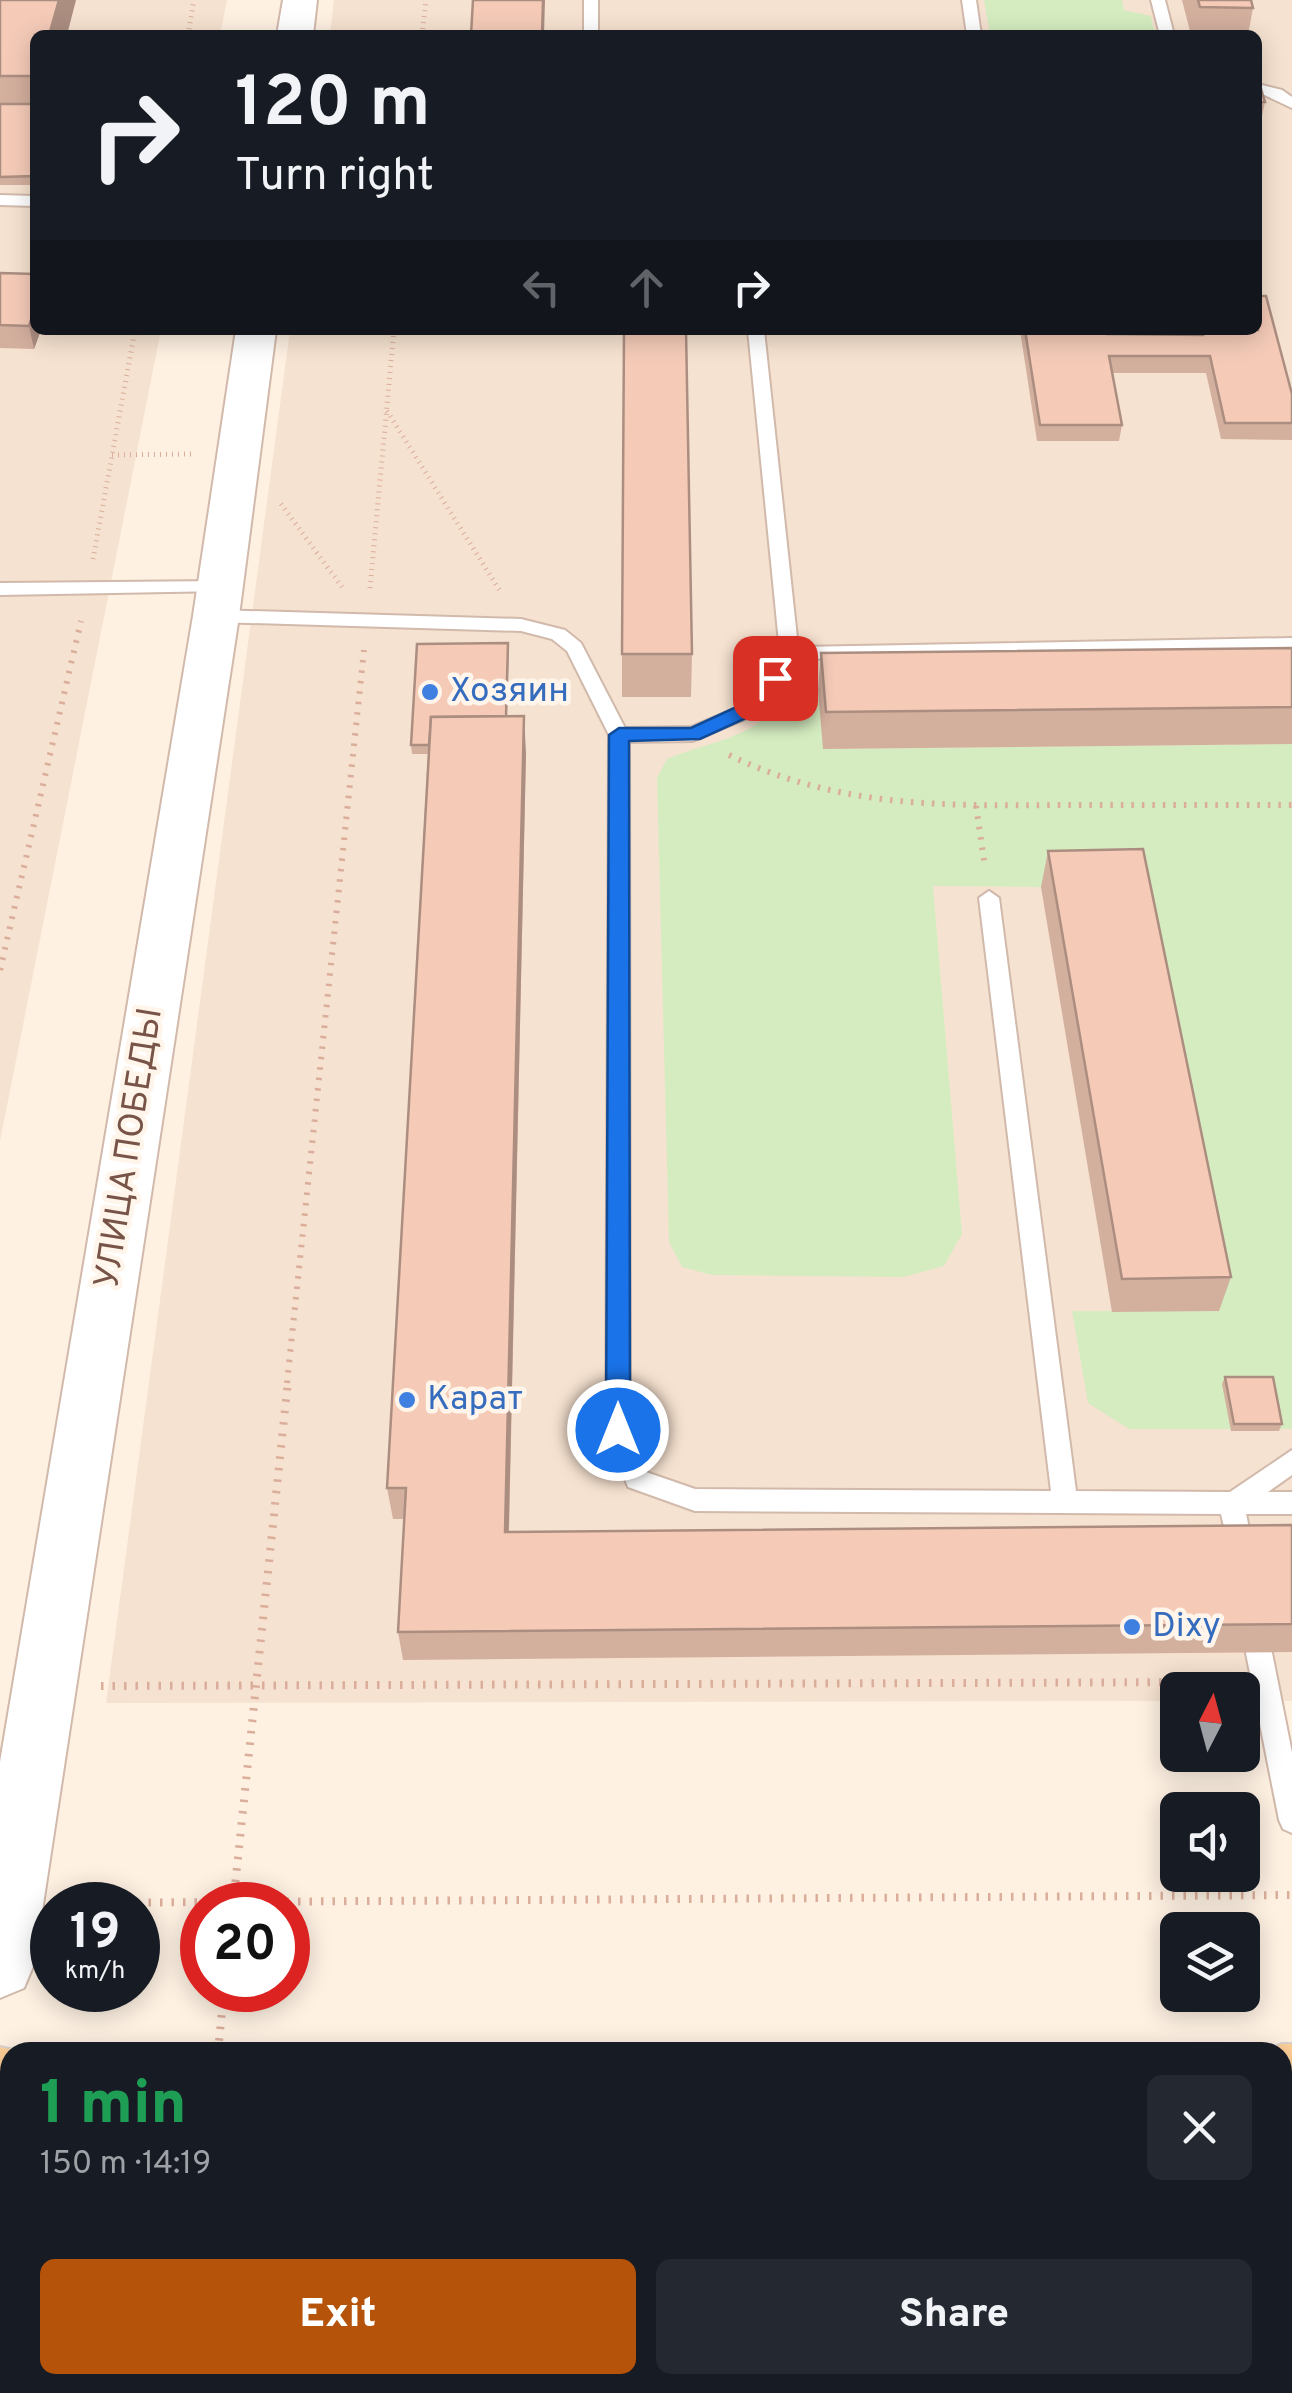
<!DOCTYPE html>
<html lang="en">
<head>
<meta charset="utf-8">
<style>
	body { margin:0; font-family:Overpass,sans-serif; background:#242831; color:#f1f3f6; height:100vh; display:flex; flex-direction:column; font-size:38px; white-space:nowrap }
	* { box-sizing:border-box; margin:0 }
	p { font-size:32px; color:#9ea1a6 }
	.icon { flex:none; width:55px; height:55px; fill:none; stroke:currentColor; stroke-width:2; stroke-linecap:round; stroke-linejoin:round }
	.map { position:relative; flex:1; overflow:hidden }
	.panel { position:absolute; left:0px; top:2042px; width:1292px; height:352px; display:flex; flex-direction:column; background:#171b24; border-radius:30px 30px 0 0; box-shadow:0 5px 25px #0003 }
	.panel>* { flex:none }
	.hud { position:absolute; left:30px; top:30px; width:1232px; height:305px; border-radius:15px; box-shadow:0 5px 25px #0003; background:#171b24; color:#f1f3f6; overflow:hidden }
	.needle { width:65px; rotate:6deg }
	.fabs { position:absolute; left:1160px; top:1672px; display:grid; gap:20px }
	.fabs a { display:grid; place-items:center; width:100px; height:100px; border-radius:15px; background:#171b24; box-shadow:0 5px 25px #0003; font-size:50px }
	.speed { position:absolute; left:30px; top:1882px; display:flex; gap:20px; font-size:50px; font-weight:700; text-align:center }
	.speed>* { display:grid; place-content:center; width:130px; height:130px; border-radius:50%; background:#171b24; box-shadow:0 5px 25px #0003; line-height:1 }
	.speed small { font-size:25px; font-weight:400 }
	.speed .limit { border:15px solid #d22; background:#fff; color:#111 }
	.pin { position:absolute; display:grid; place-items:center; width:85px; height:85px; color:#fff; margin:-42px; border-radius:20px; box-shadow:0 5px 15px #0006 }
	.me { position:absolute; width:110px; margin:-55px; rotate:0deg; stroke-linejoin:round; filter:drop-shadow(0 0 8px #0008) }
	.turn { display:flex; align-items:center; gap:35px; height:210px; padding:0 40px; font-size:45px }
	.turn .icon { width:130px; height:130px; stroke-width:2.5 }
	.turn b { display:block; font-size:70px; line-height:85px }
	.lanes { display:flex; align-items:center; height:95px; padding:0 40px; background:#0003; justify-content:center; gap:50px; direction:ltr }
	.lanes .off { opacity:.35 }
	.round { display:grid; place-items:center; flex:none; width:105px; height:105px; border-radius:15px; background:#242831 }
	.overview { display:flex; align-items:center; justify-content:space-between; height:170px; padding:0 40px }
	h1 { font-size:60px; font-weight:800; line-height:75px; color:#1e9e55 }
	.primary-button { display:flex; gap:20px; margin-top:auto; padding:20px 40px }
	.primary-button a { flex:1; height:115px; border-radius:15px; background:#b45309; color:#fff; font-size:40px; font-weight:800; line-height:115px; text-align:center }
	.primary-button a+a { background:#242831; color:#f1f3f6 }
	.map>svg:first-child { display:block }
	.residential { fill:#f6e2d0 }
	.green { fill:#d5ecc0 }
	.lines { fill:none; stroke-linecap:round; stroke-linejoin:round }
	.service-casing { stroke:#d1b9ab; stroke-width:4 }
	.tertiary-casing { stroke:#d1b9ab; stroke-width:4 }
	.primary-casing { stroke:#dcd3cf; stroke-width:4 }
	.path-far2 { stroke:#daae9b; stroke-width:5; stroke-dasharray:1 5; stroke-linecap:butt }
	.path-far1 { stroke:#daae9b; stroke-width:6; stroke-dasharray:2.5 8; stroke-linecap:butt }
	.path { stroke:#daae9b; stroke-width:8; stroke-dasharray:2.5 9; stroke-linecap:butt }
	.service { fill:#fff; fill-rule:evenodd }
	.tertiary { fill:#fff; fill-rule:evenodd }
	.primary { fill:#ffd098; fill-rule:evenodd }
	.wall { fill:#d3af9e }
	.shaded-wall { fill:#ac8e81 }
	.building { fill:#f5cbb8; stroke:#ac8e81; stroke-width:2.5 }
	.route { fill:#1a73e8; stroke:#114b97; stroke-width:2.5 }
	.shop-dot { fill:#3f7fe0; stroke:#fff5ea; stroke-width:4 }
	.labels { text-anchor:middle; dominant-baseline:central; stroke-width:9; stroke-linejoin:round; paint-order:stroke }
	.shop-label { font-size:35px; fill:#366cbe; stroke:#fff5ea; text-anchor:start }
	.street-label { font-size:35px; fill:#775447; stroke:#fff5ea }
</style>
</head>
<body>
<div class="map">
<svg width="1292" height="2393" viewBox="0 0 1292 2393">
	<rect width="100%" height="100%" fill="#fef1e2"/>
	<!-- residential -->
	<g class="residential">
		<path d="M 0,0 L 227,0 L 220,35 L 35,35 L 35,330 L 161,330 L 0,1141 Z"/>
		<path d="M 334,0 L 1292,0 L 1292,1701 L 1243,1701 L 1242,1690 L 1178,1690 L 1177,1701 L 106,1703 L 290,330 L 1258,330 L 1258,35 L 330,35 Z"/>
		<path d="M 1282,2160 L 1292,2160 L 1292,2393 L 29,2393 L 30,2385 L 1282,2385 Z"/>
	</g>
	<!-- green -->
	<g class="green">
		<path d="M 984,0 L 1122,0 L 1124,10 L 1151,16 L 1155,35 L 990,35 Z"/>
		<path d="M 818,690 L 824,749 L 1292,744 L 1292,1429 L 1129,1429 L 1088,1403 L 1072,1311 L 1218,1311 L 1041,887 L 933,886 L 962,1234 L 944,1266 L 903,1277 L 712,1275 L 682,1267 L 669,1242 L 657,778 L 667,759 C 715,739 757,739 788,693 Z"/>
	</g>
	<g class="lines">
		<defs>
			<g id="service">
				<rect x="584" y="0" width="14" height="35"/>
				<path d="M 962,0 L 976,0 L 981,35 L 967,35 Z"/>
				<path d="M 1151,0 L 1165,0 L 1174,35 L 1160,35 Z"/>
				<path d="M 1258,84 L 1282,90 L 1292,97 L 1292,108 L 1258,92 Z"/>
				<path d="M 0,195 L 35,196 L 35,206 L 0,205 Z"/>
				<path d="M 748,330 L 764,330 L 798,647 L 1292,638 L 1292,650 L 795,659 L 769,709 L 693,741 L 629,742 L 630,1430 L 646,1472 L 695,1489 L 1051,1491 L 979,898 L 989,891 L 999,898 L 1076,1491 L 1230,1492 L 1292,1450 L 1292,1475 L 1268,1492 L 1292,1492 L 1292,1514 L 1246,1514 L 1255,1556 L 1251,1564 L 1242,1567 L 1233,1564 L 1221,1514 L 695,1511 L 628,1487 L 606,1430 L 609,735 L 567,651 L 552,639 L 521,631 L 216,622 L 207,616 L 216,610 L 521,619 L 565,630 L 581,643 L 625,728 L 691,727 L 755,700 L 780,653 Z"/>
				<path d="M 220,581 L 226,583 L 226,591 L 0,595 L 0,583 Z"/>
				<path d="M 1259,1641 L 1268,1645 L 1272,1653 L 1292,1753 L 1292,1833 L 1283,1829 L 1279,1820 L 1246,1653 L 1250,1645 Z"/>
			</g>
			<g id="tertiary">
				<path d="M 283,0 L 317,0 L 313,35 L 277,35 Z"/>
				<path d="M 236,330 L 276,330 L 239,616 L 34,1964 L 24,1988 L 0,1998 L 0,1762 L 193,616 Z"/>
			</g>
			<g id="primary">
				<path d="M 1282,2044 L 1292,2044 L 1292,2114 L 1282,2114 L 1282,2052 L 1261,2052 Z"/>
				<path d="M 0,2047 L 23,2052 L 10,2052 L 10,2117 L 0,2117 Z"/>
			</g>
		</defs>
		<!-- service casing -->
		<use href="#service" class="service-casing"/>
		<!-- tertiary casing -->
		<use href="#tertiary" class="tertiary-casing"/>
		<!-- primary casing -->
		<use href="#primary" class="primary-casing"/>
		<!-- path-far2 -->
		<g class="path-far2">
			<path d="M 188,35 L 194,0"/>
			<path d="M 422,35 L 426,0"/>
			<path d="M 387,411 L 500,591"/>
			<path d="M 112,455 L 192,454"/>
			<path d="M 281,504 L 342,587"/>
			<path d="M 93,559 L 135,330"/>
			<path d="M 370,588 L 394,330"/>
		</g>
		<!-- path-far1 -->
		<g class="path-far1">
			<path d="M 729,755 C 839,808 944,806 1064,805 C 1140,805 1216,805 1292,805"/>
			<path d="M 976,806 L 985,867"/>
			<path d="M 0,970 L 81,621"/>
			<path d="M 287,1383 L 364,650"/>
		</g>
		<!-- path -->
		<g class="path">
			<path d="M 101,1686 L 1229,1682"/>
			<path d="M 68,1903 L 1292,1895"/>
			<path d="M 233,1905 L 288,1381"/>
			<path d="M 218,2052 L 224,1990"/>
			<path d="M 1282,2240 L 1292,2239"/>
			<path d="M 0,2299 L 10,2299"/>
			<path d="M 189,2393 L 190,2385"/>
		</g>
		<!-- service -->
		<use href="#service" class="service"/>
		<!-- tertiary -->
		<use href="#tertiary" class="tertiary"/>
		<!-- primary -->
		<use href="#primary" class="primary"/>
	</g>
	<!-- wall -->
	<g class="wall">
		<path d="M 0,0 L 35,35 L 35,185 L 0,185 Z"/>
		<path d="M 1182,0 L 1251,0 L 1253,8 L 1248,35 L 1191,35 Z"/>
		<path d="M 1258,79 L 1265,102 L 1258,135 Z"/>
		<path d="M 0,273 L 35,330 L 41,330 L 34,349 L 0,348 Z"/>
		<path d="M 1020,330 L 1107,330 L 1107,334 L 1196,335 L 1195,330 L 1258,330 L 1292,394 L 1292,440 L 1221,439 L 1206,373 L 1112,373 L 1122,425 L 1119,441 L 1037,441 Z"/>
		<path d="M 1292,648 L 1292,744 L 823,749 L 818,690 L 821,653 Z"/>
		<path d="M 509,652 L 507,716 L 526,753 L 509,1532 L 1292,1525 L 1292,1652 L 403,1660 L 398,1632 L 404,1519 L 393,1519 L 387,1488 L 428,754 L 412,754 L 411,745 Z"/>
		<path d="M 622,654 L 692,654 L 691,697 L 622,697 Z"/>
		<path d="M 1048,851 L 1231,1277 L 1219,1311 L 1112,1312 L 1041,887 Z"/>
		<path d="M 1225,1377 L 1282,1424 L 1279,1431 L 1231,1431 L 1222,1384 Z"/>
	</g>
	<!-- shaded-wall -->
	<g class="shaded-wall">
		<path d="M 59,0 L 76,0 L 67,35 L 49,35 Z"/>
		<path d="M 543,0 L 545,0 L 544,35 L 542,35 Z"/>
		<path d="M 35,307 L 35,330 L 41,330 L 34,349 L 29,326 Z"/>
		<path d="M 524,716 L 526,753 L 508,1562 L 505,1532 Z"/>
	</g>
	<!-- building -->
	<g class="building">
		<path d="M 0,0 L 59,0 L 49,35 L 35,35 L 35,76 L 0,76 Z"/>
		<path d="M 473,0 L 543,0 L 542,35 L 471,35 Z"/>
		<path d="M 1198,0 L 1251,0 L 1253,8 L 1200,7 Z"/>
		<path d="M 1258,79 L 1265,102 L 1258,102 Z"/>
		<path d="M 0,104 L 35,104 L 35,176 L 0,177 Z"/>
		<path d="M 0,273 L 35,274 L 35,307 L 29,326 L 0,325 Z"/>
		<path d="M 1258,296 L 1266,296 L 1292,394 L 1292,423 L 1225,423 L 1210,356 L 1109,356 L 1122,425 L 1040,425 L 1025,330 L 1107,330 L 1107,334 L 1203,335 L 1202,330 L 1258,330 Z"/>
		<path d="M 624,330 L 686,330 L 692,654 L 622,654 Z"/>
		<path d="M 508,643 L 506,716 L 431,717 L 429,745 L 411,745 L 417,644 Z"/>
		<path d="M 1292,648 L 1292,707 L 826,712 L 821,653 Z"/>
		<path d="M 524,716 L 505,1532 L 1292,1525 L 1292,1624 L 398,1632 L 406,1488 L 387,1488 L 431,717 Z"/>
		<path d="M 1143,849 L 1231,1277 L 1122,1279 L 1048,851 Z"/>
		<path d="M 1225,1377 L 1273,1377 L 1282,1424 L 1234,1424 Z"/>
		<path d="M 1292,2267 L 1292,2393 L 319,2393 L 319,2385 L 1282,2385 L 1282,2268 Z"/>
	</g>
	<!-- route -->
	<path class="route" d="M 775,672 L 785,678 L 768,708 L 700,739 L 629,741 L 630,1430 L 626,1438 L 618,1441 L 609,1438 L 606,1430 L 609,735 L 619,728 L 691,728 L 754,699 L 768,674 Z"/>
	<!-- markers -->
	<g class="shop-dot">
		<circle cx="430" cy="692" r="10"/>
		<circle cx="407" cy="1400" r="10"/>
		<circle cx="1132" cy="1627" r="10"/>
	</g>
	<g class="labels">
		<!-- shop labels -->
		<g class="shop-label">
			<text x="450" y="692">Хозяин</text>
			<text x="427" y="1400">Карат</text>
			<text x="1152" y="1627">Dixy</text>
		</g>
		<!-- street labels -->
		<g class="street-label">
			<text transform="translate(130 1148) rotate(-81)">УЛИЦА ПОБЕДЫ</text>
		</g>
	</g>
</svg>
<div class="fabs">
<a><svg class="needle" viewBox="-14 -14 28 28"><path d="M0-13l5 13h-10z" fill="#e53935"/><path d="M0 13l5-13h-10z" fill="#9ea1a6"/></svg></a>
<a><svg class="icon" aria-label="sound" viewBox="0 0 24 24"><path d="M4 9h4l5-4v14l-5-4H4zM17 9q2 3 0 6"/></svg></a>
<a><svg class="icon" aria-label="layers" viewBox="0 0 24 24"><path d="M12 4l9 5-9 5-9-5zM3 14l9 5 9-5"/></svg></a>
</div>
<div class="speed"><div>19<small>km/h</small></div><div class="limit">20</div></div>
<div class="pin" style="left:775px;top:678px;background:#d93025"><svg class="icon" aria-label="arrive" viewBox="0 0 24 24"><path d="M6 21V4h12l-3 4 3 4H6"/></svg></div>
<svg class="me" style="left:618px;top:1430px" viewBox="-20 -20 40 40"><circle r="17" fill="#1a73e8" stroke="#fff" stroke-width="3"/><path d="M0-11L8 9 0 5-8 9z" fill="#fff"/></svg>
<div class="hud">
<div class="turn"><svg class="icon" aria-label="right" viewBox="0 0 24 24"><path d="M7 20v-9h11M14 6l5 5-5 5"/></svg><div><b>120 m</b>Turn right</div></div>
<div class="lanes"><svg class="icon off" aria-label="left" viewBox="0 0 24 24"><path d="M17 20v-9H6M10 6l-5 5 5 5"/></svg><svg class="icon off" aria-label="ahead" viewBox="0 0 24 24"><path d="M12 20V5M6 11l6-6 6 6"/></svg><svg class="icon" aria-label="right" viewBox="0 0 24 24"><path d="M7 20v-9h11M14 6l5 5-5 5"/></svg></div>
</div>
<section class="panel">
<div class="overview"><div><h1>1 min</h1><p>150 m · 14:19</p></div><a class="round"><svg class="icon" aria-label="close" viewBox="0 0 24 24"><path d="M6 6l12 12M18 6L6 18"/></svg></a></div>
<div class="primary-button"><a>Exit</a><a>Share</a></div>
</section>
</div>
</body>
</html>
